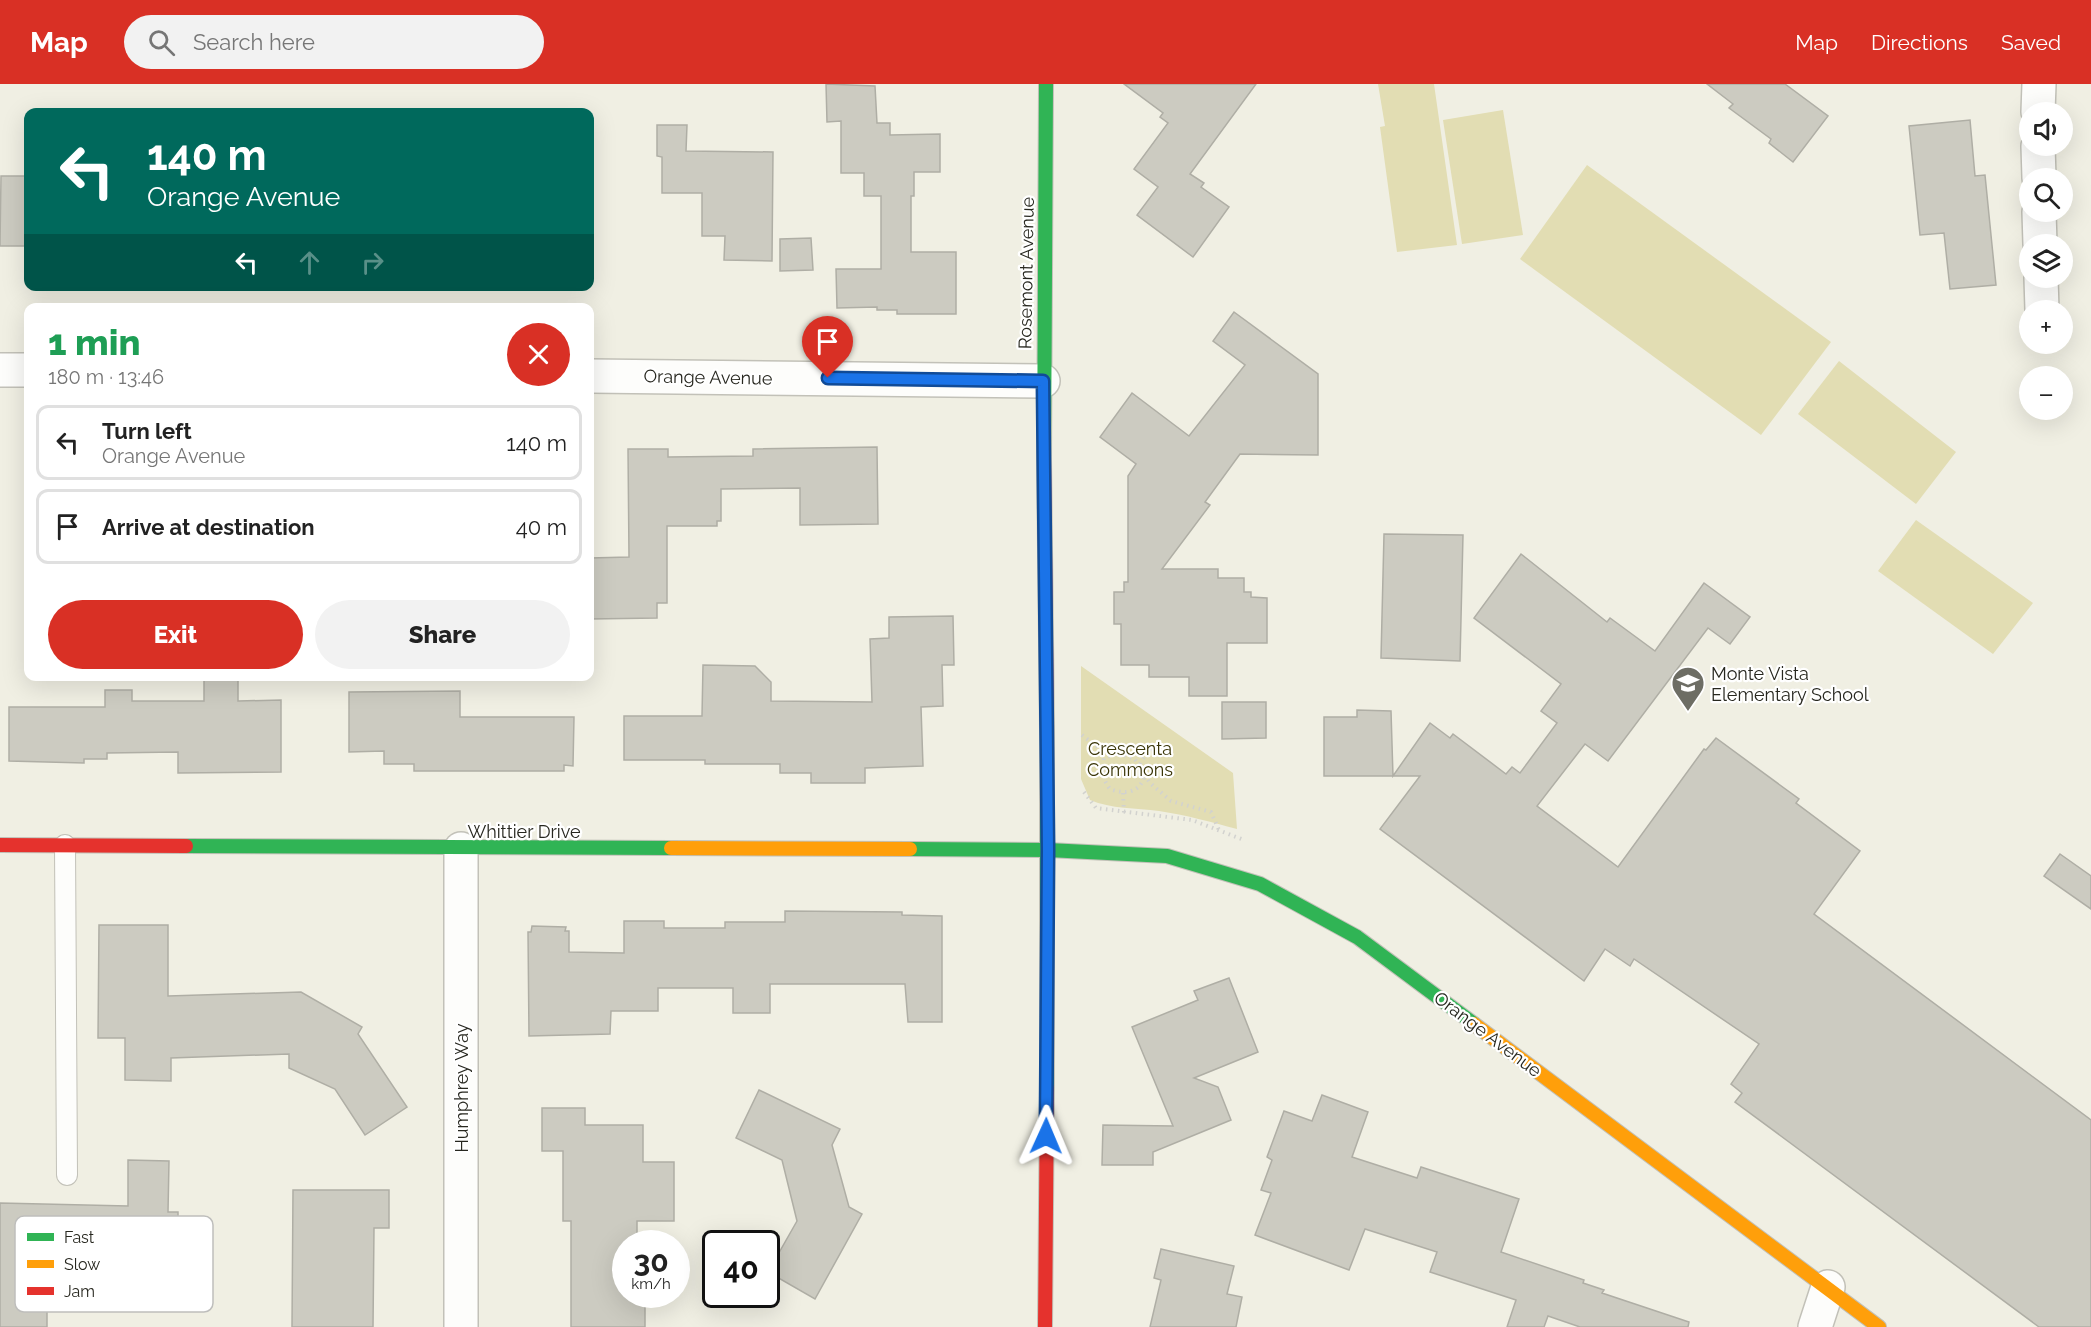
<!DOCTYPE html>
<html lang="en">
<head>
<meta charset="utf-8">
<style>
	body { margin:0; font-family:Raleway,sans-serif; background:#f2f2f2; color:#222; height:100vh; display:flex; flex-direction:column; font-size:22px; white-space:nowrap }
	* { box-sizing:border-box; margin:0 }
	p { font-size:20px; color:#767676 }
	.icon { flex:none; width:33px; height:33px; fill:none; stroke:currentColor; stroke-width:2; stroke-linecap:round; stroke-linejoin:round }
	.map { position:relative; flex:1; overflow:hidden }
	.drawer { position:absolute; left:24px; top:219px; width:570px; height:378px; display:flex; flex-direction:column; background:#fff; border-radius:12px; box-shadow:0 6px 24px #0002 }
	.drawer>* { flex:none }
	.top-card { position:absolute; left:24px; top:24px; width:570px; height:183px; border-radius:12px; box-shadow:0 6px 24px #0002; background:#00695c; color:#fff; overflow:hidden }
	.buttons { position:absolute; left:2019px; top:18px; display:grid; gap:12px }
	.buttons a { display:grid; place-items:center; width:54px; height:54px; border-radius:50%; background:#fff; box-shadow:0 6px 24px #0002; font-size:30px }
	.speed { position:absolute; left:612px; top:1146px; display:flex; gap:12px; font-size:30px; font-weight:700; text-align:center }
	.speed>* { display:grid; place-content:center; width:78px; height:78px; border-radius:50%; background:#fff; box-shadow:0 6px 24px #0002; line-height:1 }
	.speed small { font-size:15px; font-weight:400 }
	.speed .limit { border:3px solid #111; border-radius:9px; background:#fff; color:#111 }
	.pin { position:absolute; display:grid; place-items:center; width:51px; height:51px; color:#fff; margin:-62px -26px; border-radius:50% 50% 50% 0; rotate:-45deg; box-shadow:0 0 6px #0007 }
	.pin .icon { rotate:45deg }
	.me { position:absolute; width:66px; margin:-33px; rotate:1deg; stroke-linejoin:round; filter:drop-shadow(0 0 4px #0008) }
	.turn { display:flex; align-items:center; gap:21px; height:126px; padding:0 24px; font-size:27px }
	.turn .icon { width:78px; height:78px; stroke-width:2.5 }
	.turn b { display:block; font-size:42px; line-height:51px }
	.lanes { display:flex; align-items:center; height:57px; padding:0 24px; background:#0003; justify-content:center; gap:30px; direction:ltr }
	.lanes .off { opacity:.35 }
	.round { display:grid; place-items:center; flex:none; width:63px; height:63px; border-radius:32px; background:#f2f2f2 }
	.head { display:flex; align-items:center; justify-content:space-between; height:102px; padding:0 24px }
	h1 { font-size:36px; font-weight:800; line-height:45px; color:#1e9e55 }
	.primary-button { display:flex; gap:12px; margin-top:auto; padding:12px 24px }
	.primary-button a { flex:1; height:69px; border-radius:36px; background:#d93025; color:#fff; font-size:24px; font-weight:800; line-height:69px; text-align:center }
	.primary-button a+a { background:#f2f2f2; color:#222 }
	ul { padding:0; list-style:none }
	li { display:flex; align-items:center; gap:18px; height:75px; margin:0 12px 9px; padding:0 12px; border:3px solid #e0e0e0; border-radius:12px }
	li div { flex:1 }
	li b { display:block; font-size:22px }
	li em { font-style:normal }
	header { display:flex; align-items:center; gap:36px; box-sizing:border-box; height:84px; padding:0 30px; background:#d93025; color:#fff }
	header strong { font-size:28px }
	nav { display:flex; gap:33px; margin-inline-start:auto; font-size:21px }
	.search { width:420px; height:54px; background:#f2f2f2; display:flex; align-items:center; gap:15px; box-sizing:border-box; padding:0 21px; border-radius:33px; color:#767676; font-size:22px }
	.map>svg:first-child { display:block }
	.green { fill:#e2ddb3 }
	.building { fill:#cccbc1; stroke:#afaea5; stroke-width:1.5 }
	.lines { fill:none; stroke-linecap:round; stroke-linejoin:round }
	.lane-casing { stroke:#c2c1b8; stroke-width:22 }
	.street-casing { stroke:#c2c1b8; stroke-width:36 }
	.fast-casing { stroke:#c2c1b8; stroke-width:16 }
	.slow-casing { stroke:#c2c1b8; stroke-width:16 }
	.jam-casing { stroke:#c2c1b8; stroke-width:16 }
	.path { stroke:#d2d2cf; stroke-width:4; stroke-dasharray:1.5 4.5; stroke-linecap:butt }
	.lane { stroke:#fdfdfb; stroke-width:20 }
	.street { stroke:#fdfdfb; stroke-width:33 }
	.fast { stroke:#30b455; stroke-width:14 }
	.slow { stroke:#ff9f0a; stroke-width:14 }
	.jam { stroke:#e5322d; stroke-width:14 }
	.route-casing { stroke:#114b97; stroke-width:15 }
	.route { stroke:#1a73e8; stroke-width:10 }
	.labels { text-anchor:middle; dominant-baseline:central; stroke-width:4.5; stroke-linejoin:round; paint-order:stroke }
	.street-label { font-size:18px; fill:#27271f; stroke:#fff }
	.poi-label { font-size:18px; fill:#27271f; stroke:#fff; text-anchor:start }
	.park-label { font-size:18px; fill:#3a3507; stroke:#fff }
	.key { fill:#fff; stroke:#bebebc; stroke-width:1.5 }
	.key-label { font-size:16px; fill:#27271f }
</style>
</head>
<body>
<header>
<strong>Map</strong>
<div class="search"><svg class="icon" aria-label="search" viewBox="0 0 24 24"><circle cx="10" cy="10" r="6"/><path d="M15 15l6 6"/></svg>Search here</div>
<nav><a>Map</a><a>Directions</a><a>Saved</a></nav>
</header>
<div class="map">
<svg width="2091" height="1243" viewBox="0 0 2091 1243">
	<rect width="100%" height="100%" fill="#f0efe3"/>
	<!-- green -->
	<g class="green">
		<path d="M 1378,0 L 1434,0 L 1457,161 L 1397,168 L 1380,43 L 1385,42 Z"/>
		<path d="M 1503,26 L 1523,151 L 1462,160 L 1443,36 Z"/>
		<path d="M 1587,81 L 1831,258 L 1761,351 L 1520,175 Z"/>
		<path d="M 1839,277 L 1956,368 L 1916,420 L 1798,330 Z"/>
		<path d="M 1916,436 L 2033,519 L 1993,570 L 1878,487 Z"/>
		<path d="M 1081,582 L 1233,689 L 1237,745 C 1211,738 1186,731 1159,727 C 1136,724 1111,725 1090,716 L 1081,695 Z"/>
	</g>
	<!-- building -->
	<g class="building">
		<path d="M 826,0 L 875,2 L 877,39 L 890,39 L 890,51 L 940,50 L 940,88 L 914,88 L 914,112 L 911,112 L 911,168 L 956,168 L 956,230 L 897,230 L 897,226 L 877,226 L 877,223 L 837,224 L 836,185 L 881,185 L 881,112 L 864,112 L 864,89 L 841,89 L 841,37 L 827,38 Z"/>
		<path d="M 1124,0 L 1256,0 L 1190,90 L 1204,99 L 1201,103 L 1229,123 L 1193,173 L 1137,131 L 1158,103 L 1134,85 L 1168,39 L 1160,33 L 1163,29 Z"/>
		<path d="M 1707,0 L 1785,0 L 1828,32 L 1793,78 L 1769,59 L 1771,55 L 1729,24 L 1733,20 Z"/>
		<path d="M 1970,36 L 1975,92 L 1985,91 L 1996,201 L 1950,205 L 1944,149 L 1920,151 L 1909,42 Z"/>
		<path d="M 657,41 L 687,41 L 686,67 L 773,68 L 772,177 L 724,176 L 725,152 L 702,152 L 702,109 L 662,109 L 662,73 L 657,72 Z"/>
		<path d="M 1,92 L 28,92 L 28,162 L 0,162 Z"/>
		<path d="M 811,154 L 813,186 L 780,187 L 780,155 Z"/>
		<path d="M 1234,228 L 1318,290 L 1318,371 L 1240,370 L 1205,418 L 1210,421 L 1162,485 L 1218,485 L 1218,494 L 1244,494 L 1244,508 L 1251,508 L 1251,513 L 1267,514 L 1267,559 L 1227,559 L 1227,612 L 1189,612 L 1189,593 L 1149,593 L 1149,581 L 1121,581 L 1121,540 L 1114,540 L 1114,508 L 1124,508 L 1124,498 L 1128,498 L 1128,392 L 1136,380 L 1100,353 L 1132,309 L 1189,352 L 1245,281 L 1213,257 Z"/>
		<path d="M 877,363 L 878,440 L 800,441 L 800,404 L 721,405 L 721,437 L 717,437 L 717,442 L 667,442 L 667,519 L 657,519 L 657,534 L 590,535 L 590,474 L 629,473 L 628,365 L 668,365 L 668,373 L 753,372 L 753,365 Z"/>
		<path d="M 1384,450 L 1463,451 L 1460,577 L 1381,574 Z"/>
		<path d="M 1521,470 L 1607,538 L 1610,534 L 1655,567 L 1704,499 L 1750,533 L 1730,560 L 1708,544 L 1608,677 L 1585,660 L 1537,722 L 1618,783 L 1704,665 L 1706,666 L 1716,654 L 1799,715 L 1796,719 L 1860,767 L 1814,830 L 2091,1036 L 2091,1243 L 2039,1243 L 1735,1018 L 1742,1009 L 1731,1000 L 1759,960 L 1634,875 L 1630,882 L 1605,865 L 1584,897 L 1380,745 L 1420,692 L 1324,692 L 1324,633 L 1357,633 L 1357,626 L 1391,627 L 1393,692 L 1430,639 L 1450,654 L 1453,650 L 1506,690 L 1512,683 L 1520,689 L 1557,639 L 1541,627 L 1561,600 L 1474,534 Z"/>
		<path d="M 953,532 L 954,581 L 942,581 L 943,622 L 921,623 L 923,682 L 865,684 L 865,699 L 811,699 L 811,689 L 780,689 L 780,680 L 705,680 L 705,676 L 624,676 L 624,632 L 702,632 L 703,581 L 755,582 L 771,598 L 771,617 L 872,618 L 870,555 L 889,554 L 889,533 Z"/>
		<path d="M 204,595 L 238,595 L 238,617 L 281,616 L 281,688 L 178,689 L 178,668 L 107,669 L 107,675 L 84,675 L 84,679 L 9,677 L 9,623 L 105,623 L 105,606 L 132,606 L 132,617 L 204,617 Z"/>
		<path d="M 460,607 L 460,633 L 574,633 L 573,682 L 564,681 L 564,687 L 414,687 L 414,680 L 384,680 L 384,667 L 349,668 L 349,608 Z"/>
		<path d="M 1222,618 L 1266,618 L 1266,654 L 1222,655 Z"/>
		<path d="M 2060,770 L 2091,792 L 2091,825 L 2044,792 Z"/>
		<path d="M 785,827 L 902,828 L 902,831 L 942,832 L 942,938 L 908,938 L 905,900 L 770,900 L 770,929 L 733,929 L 733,904 L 658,904 L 658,927 L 611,927 L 610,950 L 529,952 L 528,848 L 531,848 L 532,842 L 566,843 L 565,847 L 569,847 L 569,868 L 624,869 L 624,837 L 664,837 L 664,844 L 725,844 L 725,838 L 785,838 Z"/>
		<path d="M 99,841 L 168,841 L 168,912 L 301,908 L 362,943 L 358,950 L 407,1023 L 365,1051 L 335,1005 L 289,984 L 289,970 L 171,974 L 171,997 L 125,996 L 125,954 L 98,954 Z"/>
		<path d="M 1229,894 L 1258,968 L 1194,994 L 1218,1003 L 1231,1036 L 1153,1068 L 1153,1081 L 1102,1081 L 1103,1041 L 1173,1042 L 1132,943 L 1198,916 L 1194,907 Z"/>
		<path d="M 759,1006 L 840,1045 L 832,1061 L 849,1123 L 862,1130 L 815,1215 L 768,1188 L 797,1137 L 782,1076 L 736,1054 Z"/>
		<path d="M 1322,1011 L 1368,1028 L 1352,1073 L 1417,1094 L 1421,1083 L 1519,1115 L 1501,1168 L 1584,1196 L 1583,1199 L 1604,1206 L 1602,1209 L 1689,1238 L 1688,1243 L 1580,1243 L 1548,1232 L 1544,1243 L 1507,1243 L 1516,1216 L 1430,1188 L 1437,1168 L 1365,1145 L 1349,1186 L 1255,1151 L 1271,1109 L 1261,1106 L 1272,1076 L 1267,1073 L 1284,1027 L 1312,1037 Z"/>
		<path d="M 542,1024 L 585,1024 L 585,1041 L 643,1041 L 643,1078 L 674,1078 L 674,1137 L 637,1137 L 637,1160 L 626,1160 L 626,1210 L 645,1210 L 645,1243 L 571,1243 L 571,1137 L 563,1137 L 563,1067 L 542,1067 Z"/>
		<path d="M 128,1076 L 169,1077 L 168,1128 L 178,1128 L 178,1191 L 173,1191 L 173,1206 L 104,1205 L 105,1189 L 47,1189 L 47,1243 L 0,1243 L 0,1119 L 128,1122 Z"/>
		<path d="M 293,1106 L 389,1106 L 389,1144 L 374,1144 L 373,1243 L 292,1243 Z"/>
		<path d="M 1161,1165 L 1234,1182 L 1227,1210 L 1242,1213 L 1236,1243 L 1150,1243 L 1161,1196 L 1154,1194 Z"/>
	</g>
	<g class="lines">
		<defs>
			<path id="lane" d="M 65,761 L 67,1091"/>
			<g id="street">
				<path d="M 2038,28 L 2039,0"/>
				<path d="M 2038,62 L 2039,94"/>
				<path d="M 2039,128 L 2040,160"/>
				<path d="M 2041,194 L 2042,226"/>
				<path d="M 0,286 L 28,286"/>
				<path d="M 590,292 L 1043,297"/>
				<path d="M 461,765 L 461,1243"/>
				<path d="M 1815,1243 L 1828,1203"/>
			</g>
			<g id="fast">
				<path d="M 1044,375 L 1046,0"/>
				<path d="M 186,762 L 671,764"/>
				<path d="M 910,765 L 1048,766 L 1167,772 L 1260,800 L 1357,853 L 1474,940"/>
				<path d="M 1047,1004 L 1047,645"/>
			</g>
			<g id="slow">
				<path d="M 671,764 L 910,765"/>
				<path d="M 1474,940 L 1879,1243"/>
			</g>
			<g id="jam">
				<path d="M 1044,375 L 1047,645"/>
				<path d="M 0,761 L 186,762"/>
				<path d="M 1045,1243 L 1047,1004"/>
			</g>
		</defs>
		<!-- lane casing -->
		<use href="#lane" class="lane-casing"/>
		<!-- street casing -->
		<use href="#street" class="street-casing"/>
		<!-- fast casing -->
		<use href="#fast" class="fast-casing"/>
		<!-- slow casing -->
		<use href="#slow" class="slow-casing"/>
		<!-- jam casing -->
		<use href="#jam" class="jam-casing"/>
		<!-- path -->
		<g class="path">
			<path d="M 1082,651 L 1100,665 L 1134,674 L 1150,699 L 1171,717 L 1211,728 L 1219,746"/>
			<path d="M 1115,670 L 1104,674 C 1101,688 1102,694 1110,705 C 1125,711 1141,709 1145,690"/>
			<path d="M 1140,680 L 1148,666 L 1160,662"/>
			<path d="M 1084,708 L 1096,724 L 1192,736 L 1244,756"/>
			<path d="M 1123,709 L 1124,729"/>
		</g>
		<!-- lane -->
		<use href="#lane" class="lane"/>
		<!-- street -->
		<use href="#street" class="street"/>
		<!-- fast -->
		<use href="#fast" class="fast"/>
		<!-- slow -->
		<use href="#slow" class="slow"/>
		<!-- jam -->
		<use href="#jam" class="jam"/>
	</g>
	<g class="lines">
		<defs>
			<path id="route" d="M 828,294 L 1043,297 L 1048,766 L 1046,1052"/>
		</defs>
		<!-- route casing -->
		<use href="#route" class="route-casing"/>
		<!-- route -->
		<use href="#route" class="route"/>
	</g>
	<!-- icons -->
	<defs>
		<symbol id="school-pin" viewBox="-11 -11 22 30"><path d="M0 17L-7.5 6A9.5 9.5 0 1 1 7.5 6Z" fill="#6d6d64" stroke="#fff"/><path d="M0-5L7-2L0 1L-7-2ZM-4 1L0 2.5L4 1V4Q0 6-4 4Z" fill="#fff"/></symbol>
	</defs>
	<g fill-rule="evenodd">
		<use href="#school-pin" x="1669" y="580" width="38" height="52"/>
	</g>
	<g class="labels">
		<!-- street labels -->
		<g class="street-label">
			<text transform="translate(1026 189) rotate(-89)">Rosemont Avenue</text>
			<text transform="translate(708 293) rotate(1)">Orange Avenue</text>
			<text x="524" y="747">Whittier Drive</text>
			<text transform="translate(1488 950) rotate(37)">Orange Avenue</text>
			<text transform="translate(461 1004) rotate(-90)">Humphrey Way</text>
		</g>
		<!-- poi labels -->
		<g class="poi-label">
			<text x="1711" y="589">Monte Vista<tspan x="1711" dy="21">Elementary School</tspan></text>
		</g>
		<!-- park labels -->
		<g class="park-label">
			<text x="1130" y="664">Crescenta<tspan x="1130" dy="21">Commons</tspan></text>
		</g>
	</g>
	<!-- legend -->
	<rect x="15" y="1132" width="198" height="96" rx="9" class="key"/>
	<rect x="27" y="1149" width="27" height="8" fill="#30b455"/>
	<rect x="27" y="1176" width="27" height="8" fill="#ff9f0a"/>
	<rect x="27" y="1203" width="27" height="8" fill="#e5322d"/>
	<g class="key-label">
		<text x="64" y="1159">Fast</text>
		<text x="64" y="1186">Slow</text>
		<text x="64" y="1213">Jam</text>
	</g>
</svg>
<div class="buttons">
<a><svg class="icon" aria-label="sound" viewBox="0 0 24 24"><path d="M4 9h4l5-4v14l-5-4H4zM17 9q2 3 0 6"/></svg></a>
<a><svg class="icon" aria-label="search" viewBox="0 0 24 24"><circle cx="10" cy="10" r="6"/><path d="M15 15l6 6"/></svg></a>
<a><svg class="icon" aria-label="layers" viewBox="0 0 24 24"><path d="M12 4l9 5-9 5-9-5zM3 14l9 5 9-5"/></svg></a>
<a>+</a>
<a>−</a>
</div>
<div class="speed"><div>30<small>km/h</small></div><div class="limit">40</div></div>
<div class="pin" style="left:828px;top:294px;background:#d93025"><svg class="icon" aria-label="arrive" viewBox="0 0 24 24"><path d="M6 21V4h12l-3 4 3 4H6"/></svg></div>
<svg class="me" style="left:1046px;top:1052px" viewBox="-20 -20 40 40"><path d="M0-17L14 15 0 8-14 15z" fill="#1a73e8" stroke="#fff" stroke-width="4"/></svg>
<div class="top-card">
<div class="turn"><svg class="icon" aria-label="left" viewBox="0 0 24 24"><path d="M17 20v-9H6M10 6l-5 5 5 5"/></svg><div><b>140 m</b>Orange Avenue</div></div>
<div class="lanes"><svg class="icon" aria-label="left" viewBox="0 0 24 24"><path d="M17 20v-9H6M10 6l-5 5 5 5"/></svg><svg class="icon off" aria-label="ahead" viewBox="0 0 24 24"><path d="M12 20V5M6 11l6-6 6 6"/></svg><svg class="icon off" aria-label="right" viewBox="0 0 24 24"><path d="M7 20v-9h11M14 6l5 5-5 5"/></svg></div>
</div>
<section class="drawer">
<div class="head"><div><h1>1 min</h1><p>180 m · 13:46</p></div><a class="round" style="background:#d93025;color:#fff"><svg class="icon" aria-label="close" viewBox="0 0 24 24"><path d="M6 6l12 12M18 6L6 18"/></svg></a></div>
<ul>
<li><svg class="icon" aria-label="left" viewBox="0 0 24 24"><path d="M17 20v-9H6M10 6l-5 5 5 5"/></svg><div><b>Turn left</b><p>Orange Avenue</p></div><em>140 m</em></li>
<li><svg class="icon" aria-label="arrive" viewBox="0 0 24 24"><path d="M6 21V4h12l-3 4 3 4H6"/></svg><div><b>Arrive at destination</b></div><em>40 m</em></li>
</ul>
<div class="primary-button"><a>Exit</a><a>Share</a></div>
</section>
</div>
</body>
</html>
